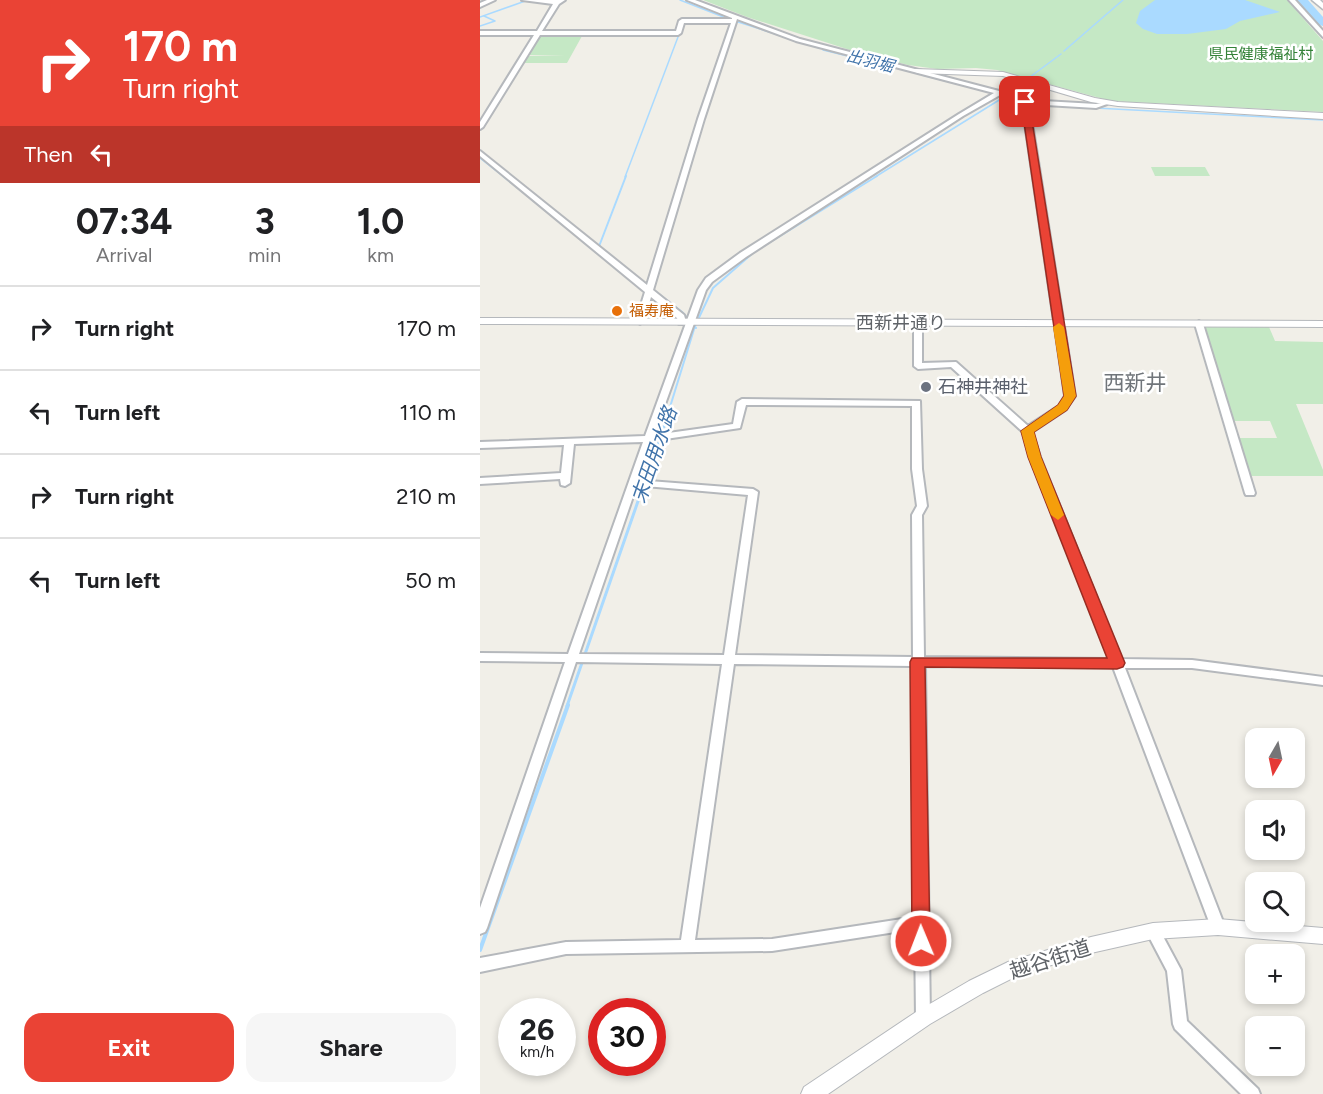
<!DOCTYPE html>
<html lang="en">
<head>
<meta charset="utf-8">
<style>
	body { margin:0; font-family:Figtree,"Noto Sans JP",sans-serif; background:#f6f6f6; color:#202124; height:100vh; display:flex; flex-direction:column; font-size:22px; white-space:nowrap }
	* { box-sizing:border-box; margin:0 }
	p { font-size:20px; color:#757577 }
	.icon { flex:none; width:33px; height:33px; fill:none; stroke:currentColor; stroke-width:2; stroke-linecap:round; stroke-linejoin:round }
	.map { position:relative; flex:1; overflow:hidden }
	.panel { display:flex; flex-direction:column; background:#fff; width:480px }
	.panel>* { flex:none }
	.top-card { background:#ea4335; color:#fff; overflow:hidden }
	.needle { width:39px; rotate:189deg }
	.fabs { position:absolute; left:765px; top:728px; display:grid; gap:12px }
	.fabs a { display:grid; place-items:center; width:60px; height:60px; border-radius:12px; background:#fff; box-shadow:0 3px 9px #0003; font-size:30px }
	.speed { position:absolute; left:18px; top:998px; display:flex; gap:12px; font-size:30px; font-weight:700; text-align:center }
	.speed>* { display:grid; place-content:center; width:78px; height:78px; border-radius:50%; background:#fff; box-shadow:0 3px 9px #0003; line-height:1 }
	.speed small { font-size:15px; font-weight:400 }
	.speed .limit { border:9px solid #d22; background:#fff; color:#111 }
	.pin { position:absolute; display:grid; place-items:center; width:51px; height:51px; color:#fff; margin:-26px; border-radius:12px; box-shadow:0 3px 9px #0006 }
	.me { position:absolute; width:66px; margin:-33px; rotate:359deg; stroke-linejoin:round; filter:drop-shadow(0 0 4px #0008) }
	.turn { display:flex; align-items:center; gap:21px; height:126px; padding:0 24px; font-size:27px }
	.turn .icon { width:78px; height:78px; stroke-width:2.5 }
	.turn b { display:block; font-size:42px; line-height:51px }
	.then { display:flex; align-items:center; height:57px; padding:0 24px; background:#0003; gap:12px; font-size:22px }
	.eta { display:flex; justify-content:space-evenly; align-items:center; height:102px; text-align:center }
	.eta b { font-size:36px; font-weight:700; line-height:42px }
	.button { display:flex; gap:12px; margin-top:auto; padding:12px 24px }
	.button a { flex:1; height:69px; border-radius:18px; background:#ea4335; color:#fff; font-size:24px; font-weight:700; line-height:69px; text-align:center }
	.button a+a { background:#f6f6f6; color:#202124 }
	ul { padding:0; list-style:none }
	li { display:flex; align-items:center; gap:18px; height:84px; padding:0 24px; border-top:2px solid #e0e0e0 }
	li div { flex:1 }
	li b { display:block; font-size:22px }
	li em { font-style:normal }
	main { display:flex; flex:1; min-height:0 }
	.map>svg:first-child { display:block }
	.green { fill:#c5e8c5 }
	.water { fill:#aadaff }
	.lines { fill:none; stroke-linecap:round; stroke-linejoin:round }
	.stream-far3 { stroke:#aadaff; stroke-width:1.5 }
	.stream-far2 { stroke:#aadaff; stroke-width:2 }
	.stream-far1 { stroke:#aadaff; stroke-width:3 }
	.stream { stroke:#aadaff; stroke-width:4 }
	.river { fill:#aadaff; fill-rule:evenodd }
	.minor-casing { stroke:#b5b8bc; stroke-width:4 }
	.tertiary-casing { stroke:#b5b8bc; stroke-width:2 }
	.secondary-casing { stroke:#b6babf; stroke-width:3 }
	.minor { fill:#fff; fill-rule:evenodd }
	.tertiary { fill:#fff; fill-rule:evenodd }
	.secondary { fill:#fff; fill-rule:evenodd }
	.route { fill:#ea4335; stroke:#982c22; stroke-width:1.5 }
	.slow { fill:#f59e0b }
	.food-dot { fill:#e8710a; stroke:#fff; stroke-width:2 }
	.worship-dot { fill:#6b7280; stroke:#fff; stroke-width:2 }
	.labels { text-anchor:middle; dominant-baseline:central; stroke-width:5; stroke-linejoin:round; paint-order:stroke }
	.far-park-label { font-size:15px; fill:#348238; stroke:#fff }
	.far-food-label { font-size:15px; fill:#c56008; stroke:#fff; text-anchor:start }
	.far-water-label { font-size:16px; font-style:italic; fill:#4174aa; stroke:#fff }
	.street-label { font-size:18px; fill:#5f6368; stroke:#fff }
	.worship-label { font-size:18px; fill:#5b616d; stroke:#fff; text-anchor:start }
	.water-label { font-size:20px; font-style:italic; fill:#4174aa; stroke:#fff }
	.quarter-label { font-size:21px; fill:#70757a; stroke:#fff }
	.near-street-label { font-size:21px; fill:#5f6368; stroke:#fff }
</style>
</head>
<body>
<main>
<section class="panel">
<div class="top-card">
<div class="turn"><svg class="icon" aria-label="right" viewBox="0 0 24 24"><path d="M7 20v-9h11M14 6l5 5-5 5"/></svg><div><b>170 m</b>Turn right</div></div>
<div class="then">Then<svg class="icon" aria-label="left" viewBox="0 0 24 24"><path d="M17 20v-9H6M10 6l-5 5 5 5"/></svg></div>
</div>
<div class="eta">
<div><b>07:34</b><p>Arrival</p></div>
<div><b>3</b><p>min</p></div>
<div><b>1.0</b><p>km</p></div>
</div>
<ul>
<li><svg class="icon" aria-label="right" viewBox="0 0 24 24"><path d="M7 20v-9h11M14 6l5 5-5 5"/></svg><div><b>Turn right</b></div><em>170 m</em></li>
<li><svg class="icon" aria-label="left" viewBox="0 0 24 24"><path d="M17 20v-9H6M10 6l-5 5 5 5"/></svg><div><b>Turn left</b></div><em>110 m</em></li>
<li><svg class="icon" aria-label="right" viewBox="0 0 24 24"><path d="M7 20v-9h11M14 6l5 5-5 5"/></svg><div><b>Turn right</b></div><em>210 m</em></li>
<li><svg class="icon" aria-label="left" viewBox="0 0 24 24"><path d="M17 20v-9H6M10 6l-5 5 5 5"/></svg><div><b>Turn left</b></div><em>50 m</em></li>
</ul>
<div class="button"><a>Exit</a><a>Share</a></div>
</section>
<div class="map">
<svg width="843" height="1094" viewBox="0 0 843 1094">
	<rect width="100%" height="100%" fill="#f1efe8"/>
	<!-- green -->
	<g class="green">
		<path d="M 223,0 L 807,0 L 843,41 L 843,112 L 631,101 L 517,70 L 496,68 L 457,69 L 428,65 L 373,51 L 267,17 Z"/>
		<path d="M 58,36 L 102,36 L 87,63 L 43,63 L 46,56 L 85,56 L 47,55 Z"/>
		<path d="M 671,167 L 725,167 L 730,176 L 675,176 Z"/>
		<path d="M 724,327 L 789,327 L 795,341 L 843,342 L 843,404 L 816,404 L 843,470 L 843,476 L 770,476 L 759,438 L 797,438 L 790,421 L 753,421 Z"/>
	</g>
	<!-- water -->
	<path class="water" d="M 675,0 L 765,0 L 800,12 L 760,21 L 746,29 L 707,34 L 677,34 L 663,29 L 656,23 L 660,11 Z"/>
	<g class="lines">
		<!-- stream-far3 -->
		<g class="stream-far3">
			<path d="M 200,0 L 246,18"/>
			<path d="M 0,17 L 48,0"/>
			<path d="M 255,21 L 339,48"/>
			<path d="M 0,26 L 15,21 L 4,16"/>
			<path d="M 343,50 L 437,73"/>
			<path d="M 584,51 L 643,0"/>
			<path d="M 442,75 L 513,93"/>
			<path d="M 550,77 L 581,54"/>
			<path d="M 528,94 L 543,82"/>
			<path d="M 615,108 L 843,120"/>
			<path d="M 0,158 L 24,177"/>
			<path d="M 145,177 L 198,37"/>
			<path d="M 395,177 L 524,97"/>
		</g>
		<!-- stream-far2 -->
		<g class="stream-far2">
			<path d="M 23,176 L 64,209"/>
			<path d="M 118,249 L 146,176"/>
			<path d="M 135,260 L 202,312 L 216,328"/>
			<path d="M 190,407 L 215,326 L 233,288 L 274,252 L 397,176"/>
		</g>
		<!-- stream-far1 -->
		<path class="stream-far1" d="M 87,706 L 191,406"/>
		<!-- stream -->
		<path class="stream" d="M 0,950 L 88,705"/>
		<!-- river -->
		<path class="river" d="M 817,0 L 828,0 L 843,17 L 843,26 L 839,25 Z"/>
		<defs>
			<g id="minor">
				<path d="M 7,0 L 15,0 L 0,7 L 0,3 Z"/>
				<path d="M 42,0 L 85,0 L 79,4 L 62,31 L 196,31 L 199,21 L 202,19 L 252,19 L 252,18 L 207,0 L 215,0 L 320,39 L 519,91 L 539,80 L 543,80 L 543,82 L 525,93 L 529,94 L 554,81 L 558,81 L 558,83 L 535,96 L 546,100 L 616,104 L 627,102 L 627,104 L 616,108 L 549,104 L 595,396 L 585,410 L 552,432 L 560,457 L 641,659 L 712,660 L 843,677 L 843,685 L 712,668 L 645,668 L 745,927 L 743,931 L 738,933 L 733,931 L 731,927 L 633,667 L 445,666 L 450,1018 L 448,1023 L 443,1025 L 438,1023 L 436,1018 L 435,929 L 292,951 L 86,954 L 0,972 L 0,958 L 86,942 L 201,940 L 242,664 L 96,662 L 7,928 L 5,932 L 0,934 L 0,908 L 85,662 L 0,661 L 0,653 L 88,654 L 163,442 L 94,444 L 90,483 L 85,486 L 81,485 L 80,479 L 0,484 L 0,478 L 81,473 L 84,445 L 0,448 L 0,442 L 165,436 L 218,290 L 226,278 L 260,253 L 479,114 L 514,93 L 316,41 L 257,19 L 224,119 L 173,290 L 204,315 L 206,322 L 205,324 L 199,324 L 197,318 L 171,297 L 164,321 L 160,324 L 156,321 L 165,292 L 0,156 L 0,151 L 167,285 L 218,119 L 251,23 L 204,23 L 201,33 L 198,35 L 60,35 L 3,127 L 0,129 L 0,122 L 54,35 L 0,35 L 0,31 L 57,31 L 73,4 ZM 520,95 L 542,103 L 585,396 L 579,406 L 548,426 L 476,362 L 442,363 L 442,323 L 438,320 L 434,323 L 434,366 L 438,369 L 471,367 L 543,432 L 550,457 L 630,659 L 444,657 L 442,515 L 447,506 L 442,469 L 440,401 L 262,399 L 257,402 L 253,424 L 174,435 L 226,290 L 232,282 L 266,257 L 483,116 ZM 266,405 L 432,406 L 432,469 L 437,506 L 432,515 L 433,657 L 255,655 L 278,492 L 273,489 L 169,481 L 165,482 L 164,484 L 165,486 L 268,495 L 244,655 L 99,654 L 172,441 L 260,428 ZM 254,664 L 433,666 L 435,917 L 292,939 L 215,940 Z"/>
				<path d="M 809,0 L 815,0 L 843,31 L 843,37 Z"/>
				<path d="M 719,321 L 723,324 L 775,493 L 774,495 L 766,495 L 765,493 L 715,324 Z"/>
				<path d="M 673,925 L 678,927 L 701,970 L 707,1021 L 778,1089 L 780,1094 L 761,1094 L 695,1029 L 693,1024 L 687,971 L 666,931 L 668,927 Z"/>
			</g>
			<g id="tertiary">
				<path d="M 435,69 L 523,72 L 615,98 L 638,102 L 843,113 L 843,119 L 638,106 L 611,102 L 523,76 L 438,73 L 434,71 Z"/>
				<path d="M 0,318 L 843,321 L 843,327 L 0,324 Z"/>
				<path d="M 738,919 L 843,928 L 843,944 L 738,935 L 673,939 L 611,953 L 539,975 L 503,993 L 450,1024 L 348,1094 L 321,1094 L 324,1087 L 436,1012 L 489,981 L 528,962 L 611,937 L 673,923 Z"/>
			</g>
			<path id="secondary" d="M 832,0 L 840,0 L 843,3 L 843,9 Z"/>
		</defs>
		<!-- minor casing -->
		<use href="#minor" class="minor-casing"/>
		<!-- tertiary casing -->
		<use href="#tertiary" class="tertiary-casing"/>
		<!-- secondary casing -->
		<use href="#secondary" class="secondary-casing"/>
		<!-- minor -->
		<use href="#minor" class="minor"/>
		<!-- tertiary -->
		<use href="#tertiary" class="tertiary"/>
		<!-- secondary -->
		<use href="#secondary" class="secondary"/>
	</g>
	<!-- route -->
	<path class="route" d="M 545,100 L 549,102 L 596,396 L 587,410 L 554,432 L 561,457 L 645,663 L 643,667 L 637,669 L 445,667 L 450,941 L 447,947 L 441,949 L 434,947 L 432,941 L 430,662 L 432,658 L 627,658 L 548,457 L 541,431 L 578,405 L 584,396 L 541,102 Z"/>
	<!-- slow -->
	<path class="slow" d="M 579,323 L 584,327 L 596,396 L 587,410 L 554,432 L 561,457 L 584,515 L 578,520 L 571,515 L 548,457 L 541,431 L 578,405 L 584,396 L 573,327 Z"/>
	<!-- markers -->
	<circle class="food-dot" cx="137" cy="311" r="6"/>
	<circle class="worship-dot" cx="446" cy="387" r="6"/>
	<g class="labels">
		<!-- far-park labels -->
		<g class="far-park-label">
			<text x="781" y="54">県民健康福祉村</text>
		</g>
		<!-- far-food labels -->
		<g class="far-food-label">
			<text x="149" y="311">福寿庵</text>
		</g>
		<!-- far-water labels -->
		<g class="far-water-label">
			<text transform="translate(390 61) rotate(14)">出羽堀</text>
		</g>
		<!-- street labels -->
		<g class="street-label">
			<text x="421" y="323">西新井通り</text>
		</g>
		<!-- worship labels -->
		<g class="worship-label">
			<text x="458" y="387">石神井神社</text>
		</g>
		<!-- water labels -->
		<g class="water-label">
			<text transform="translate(174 455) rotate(-71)">末田用水路</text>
		</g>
		<!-- quarter labels -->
		<g class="quarter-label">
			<text x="655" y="382">西新井</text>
		</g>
		<!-- near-street labels -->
		<g class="near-street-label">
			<text transform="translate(570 959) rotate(-18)">越谷街道</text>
		</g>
	</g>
</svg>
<div class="fabs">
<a><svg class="needle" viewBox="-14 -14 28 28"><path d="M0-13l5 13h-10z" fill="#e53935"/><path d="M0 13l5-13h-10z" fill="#757577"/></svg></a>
<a><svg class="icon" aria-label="sound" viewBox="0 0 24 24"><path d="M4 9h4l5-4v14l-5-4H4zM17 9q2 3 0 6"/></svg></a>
<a><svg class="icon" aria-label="search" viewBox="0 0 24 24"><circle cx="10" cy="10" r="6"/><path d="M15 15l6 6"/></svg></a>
<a>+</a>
<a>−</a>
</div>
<div class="speed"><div>26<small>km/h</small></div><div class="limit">30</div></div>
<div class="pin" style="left:545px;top:102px;background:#d93025"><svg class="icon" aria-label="arrive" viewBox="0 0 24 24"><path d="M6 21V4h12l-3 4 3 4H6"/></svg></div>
<svg class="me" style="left:441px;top:941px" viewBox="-20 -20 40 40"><circle r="17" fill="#ea4335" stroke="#fff" stroke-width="3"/><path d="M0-11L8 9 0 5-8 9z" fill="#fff"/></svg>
</div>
</main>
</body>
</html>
